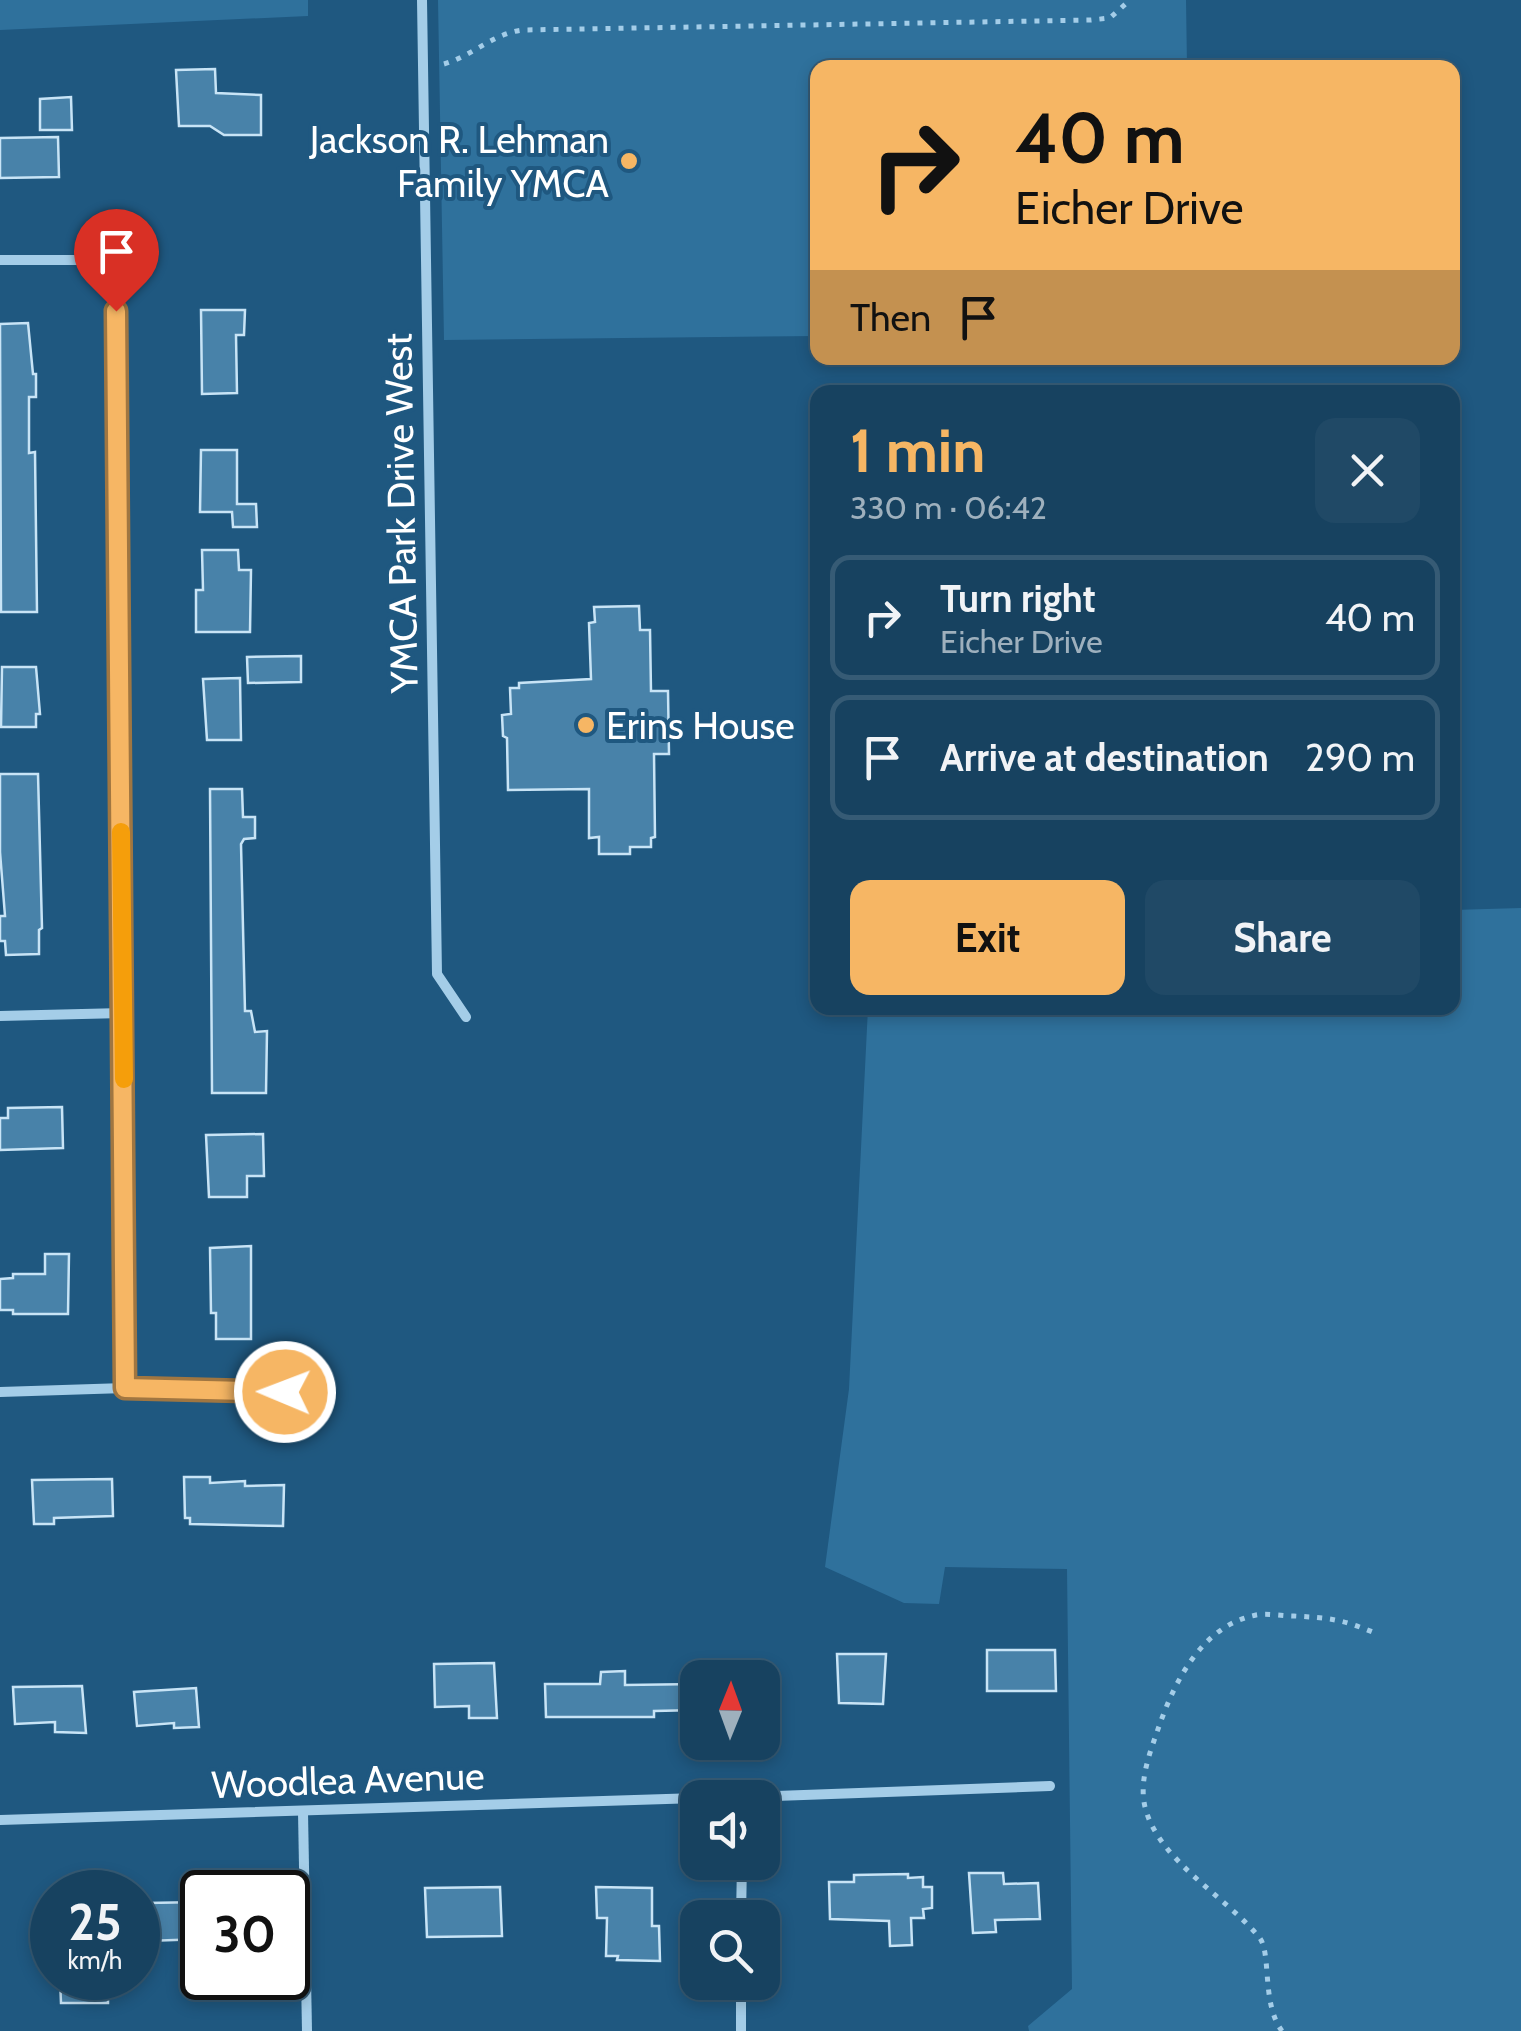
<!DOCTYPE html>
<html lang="en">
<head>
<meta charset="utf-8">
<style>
	body { margin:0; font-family:Cabin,sans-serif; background:#204966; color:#f1f3f6; height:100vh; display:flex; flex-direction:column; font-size:38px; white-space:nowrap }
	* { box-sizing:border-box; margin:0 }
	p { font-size:32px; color:#9eb0bd }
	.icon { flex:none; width:55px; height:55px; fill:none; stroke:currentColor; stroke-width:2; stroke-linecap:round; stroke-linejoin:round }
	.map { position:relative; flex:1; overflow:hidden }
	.drawer { position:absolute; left:810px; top:385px; width:650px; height:630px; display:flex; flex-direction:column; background:#174260; border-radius:20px; box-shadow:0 5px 15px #0003,0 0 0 2px #365b75 }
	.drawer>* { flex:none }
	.hud { position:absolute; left:810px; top:60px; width:650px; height:305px; border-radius:20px; box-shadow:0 5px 15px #0003,0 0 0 2px #365b75; background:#f6b664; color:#111; overflow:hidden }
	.needle { width:65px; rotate:1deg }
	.tools { position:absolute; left:680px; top:1660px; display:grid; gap:20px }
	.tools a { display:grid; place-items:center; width:100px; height:100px; border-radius:20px; background:#174260; box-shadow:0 5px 15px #0003,0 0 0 2px #365b75; font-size:50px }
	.speed { position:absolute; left:30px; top:1870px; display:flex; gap:20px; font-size:50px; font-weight:700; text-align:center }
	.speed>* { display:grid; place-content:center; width:130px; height:130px; border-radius:50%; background:#174260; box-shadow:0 5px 15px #0003,0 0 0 2px #365b75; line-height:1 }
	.speed small { font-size:25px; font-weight:400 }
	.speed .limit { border:5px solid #111; border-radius:15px; background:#fff; color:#111 }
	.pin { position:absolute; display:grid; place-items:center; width:85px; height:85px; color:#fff; margin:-102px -42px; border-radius:50% 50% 50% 0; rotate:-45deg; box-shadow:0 0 10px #0007 }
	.pin .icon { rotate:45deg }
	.me { position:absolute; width:110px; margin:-55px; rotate:271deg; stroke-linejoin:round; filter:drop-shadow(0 0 8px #0008) }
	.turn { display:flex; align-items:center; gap:35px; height:210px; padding:0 40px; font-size:45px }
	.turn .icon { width:130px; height:130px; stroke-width:2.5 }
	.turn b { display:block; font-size:70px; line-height:85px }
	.then { display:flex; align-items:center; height:95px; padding:0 40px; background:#0003; gap:20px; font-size:38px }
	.round { display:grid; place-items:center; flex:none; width:105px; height:105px; border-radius:20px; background:#204966 }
	.overview { display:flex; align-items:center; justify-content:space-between; height:170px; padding:0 40px }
	h1 { font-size:60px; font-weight:800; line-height:75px; color:#f6b664 }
	.action { display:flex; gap:20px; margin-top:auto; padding:20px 40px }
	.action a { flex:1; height:115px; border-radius:20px; background:#f6b664; color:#111; font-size:40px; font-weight:800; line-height:115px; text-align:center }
	.action a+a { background:#204966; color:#f1f3f6 }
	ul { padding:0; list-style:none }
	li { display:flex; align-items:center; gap:30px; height:125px; margin:0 20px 15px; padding:0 20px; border:5px solid #365b75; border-radius:20px }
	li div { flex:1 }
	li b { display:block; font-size:38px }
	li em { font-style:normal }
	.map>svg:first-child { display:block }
	.green { fill:#2f719c }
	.building { fill:#4882a9; stroke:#c8e4f6; stroke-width:2.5 }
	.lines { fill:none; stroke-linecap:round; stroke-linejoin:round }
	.path { stroke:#a4cde8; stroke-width:5; stroke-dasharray:5 8; stroke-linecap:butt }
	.street { stroke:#a4cde8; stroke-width:10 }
	.route-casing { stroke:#a07641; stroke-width:25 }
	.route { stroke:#f6b664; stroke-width:18 }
	.slow { stroke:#f59e0b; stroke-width:18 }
	.poi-dot { fill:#f6b664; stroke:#1f5880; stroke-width:4 }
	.labels { text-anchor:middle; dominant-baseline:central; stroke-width:8; stroke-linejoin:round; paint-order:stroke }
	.poi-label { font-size:38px; fill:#fff; stroke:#1f5880; text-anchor:end }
	.street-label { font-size:38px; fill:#fff; stroke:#1f5880 }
</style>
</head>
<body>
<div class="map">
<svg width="1521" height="2031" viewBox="0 0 1521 2031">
	<rect width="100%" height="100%" fill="#1f5880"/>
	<!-- green -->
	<g class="green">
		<path d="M 0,0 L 308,0 L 308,16 L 0,30 Z"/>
		<path d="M 438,0 L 1186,0 L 1187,67 L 818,68 L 817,336 L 444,340 Z"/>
		<path d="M 1521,908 L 1521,2031 L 1029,2031 L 1028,2026 L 1072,1989 L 1067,1569 L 945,1567 L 939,1604 L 904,1603 L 825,1567 L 849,1389 L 868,1008 L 1452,1008 L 1453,910 Z"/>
	</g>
	<!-- building -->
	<g class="building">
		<path d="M 215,69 L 216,93 L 261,95 L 261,135 L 224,135 L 210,126 L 179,126 L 176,70 Z"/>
		<path d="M 71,97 L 72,130 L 40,130 L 40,99 Z"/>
		<path d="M 58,137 L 59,177 L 0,178 L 0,138 Z"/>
		<path d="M 201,310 L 245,310 L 244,335 L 236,335 L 237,393 L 202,394 Z"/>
		<path d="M 28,323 L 33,374 L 36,374 L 36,397 L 29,397 L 29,453 L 35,452 L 37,612 L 1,612 L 0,324 Z"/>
		<path d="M 201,450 L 237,450 L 237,504 L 256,504 L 257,527 L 233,527 L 232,512 L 200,512 Z"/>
		<path d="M 202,550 L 238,550 L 239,570 L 251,570 L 250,632 L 196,632 L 196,590 L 203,590 Z"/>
		<path d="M 639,606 L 640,630 L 650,630 L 651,691 L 668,691 L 669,754 L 654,754 L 655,837 L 651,838 L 651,847 L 630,847 L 630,854 L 599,854 L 599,837 L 589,838 L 589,789 L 508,790 L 507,738 L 503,736 L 502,715 L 511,714 L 510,688 L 519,688 L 519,683 L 591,679 L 589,623 L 595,622 L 594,607 Z"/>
		<path d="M 301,656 L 301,682 L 248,683 L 247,657 Z"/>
		<path d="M 2,667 L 36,667 L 40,714 L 36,714 L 36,727 L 1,727 Z"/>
		<path d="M 240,678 L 241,740 L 207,740 L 203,679 Z"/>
		<path d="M 0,774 L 38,774 L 42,928 L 39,930 L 39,954 L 6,955 L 5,941 L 0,941 L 0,916 L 5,916 L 0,852 Z"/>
		<path d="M 210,789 L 242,789 L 243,817 L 255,817 L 255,838 L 244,839 L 241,844 L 245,1011 L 251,1011 L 255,1032 L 267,1031 L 266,1093 L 212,1093 Z"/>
		<path d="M 62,1107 L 63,1148 L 0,1150 L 0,1118 L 8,1118 L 8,1108 Z"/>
		<path d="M 263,1134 L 264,1176 L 247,1176 L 247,1197 L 209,1197 L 206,1135 Z"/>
		<path d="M 251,1246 L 251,1339 L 216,1339 L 216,1313 L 211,1313 L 210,1248 Z"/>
		<path d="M 45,1254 L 69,1254 L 68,1314 L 13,1314 L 13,1310 L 0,1310 L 0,1279 L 13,1278 L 13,1274 L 45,1274 Z"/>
		<path d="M 184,1477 L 210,1477 L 210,1483 L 245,1481 L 245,1486 L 284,1485 L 283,1526 L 190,1524 L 190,1518 L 185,1518 Z"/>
		<path d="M 112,1479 L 113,1516 L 54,1518 L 54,1524 L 34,1524 L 32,1480 Z"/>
		<path d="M 987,1650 L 1055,1650 L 1056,1691 L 987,1691 Z"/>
		<path d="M 837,1654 L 886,1654 L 883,1704 L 839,1703 Z"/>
		<path d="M 494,1663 L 497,1718 L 469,1718 L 469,1706 L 435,1707 L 434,1664 Z"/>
		<path d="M 625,1671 L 625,1685 L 698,1684 L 698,1710 L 654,1711 L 654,1717 L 546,1717 L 545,1684 L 600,1684 L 601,1672 Z"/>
		<path d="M 82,1686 L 86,1733 L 55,1732 L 55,1722 L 15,1724 L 13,1687 Z"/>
		<path d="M 196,1688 L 199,1727 L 174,1728 L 174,1723 L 137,1726 L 134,1692 Z"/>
		<path d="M 969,1873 L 1003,1873 L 1004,1884 L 1038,1883 L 1040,1919 L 995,1920 L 996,1932 L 973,1933 Z"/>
		<path d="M 908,1874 L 908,1878 L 923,1877 L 923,1887 L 932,1887 L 932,1908 L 923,1909 L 924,1918 L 911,1918 L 912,1945 L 890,1946 L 889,1921 L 830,1919 L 829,1882 L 854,1882 L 854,1875 Z"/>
		<path d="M 500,1887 L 502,1936 L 427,1937 L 425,1888 Z"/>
		<path d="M 596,1887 L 652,1888 L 652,1926 L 659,1926 L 660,1961 L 617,1960 L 618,1956 L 606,1956 L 607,1918 L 597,1918 Z"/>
		<path d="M 202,1902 L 202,1939 L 147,1941 L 146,1903 Z"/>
		<path d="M 60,1978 L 108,1978 L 108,2003 L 61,2003 Z"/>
	</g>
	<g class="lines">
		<!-- path -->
		<g class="path">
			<path d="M 444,64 C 472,56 494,33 523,30 L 1091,20 L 1110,18 L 1130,0"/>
			<path d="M 1282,2031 C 1261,2003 1272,1952 1259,1937 C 1225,1896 1158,1860 1145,1807 C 1139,1782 1149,1755 1157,1732 C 1173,1685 1200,1626 1256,1615 C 1267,1613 1282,1616 1294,1616 C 1330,1618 1341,1619 1375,1633"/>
		</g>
		<!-- street -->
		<g class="street">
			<path d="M 422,0 L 437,974 L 466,1017"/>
			<path d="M 0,260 L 86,260 L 109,275 L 116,311 L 125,1388"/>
			<path d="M 0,1016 L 123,1013"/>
			<path d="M 0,1392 L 125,1388 L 285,1392"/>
			<path d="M 720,1798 L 1050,1786"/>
			<path d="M 303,1812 L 307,2031"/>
			<path d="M 0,1820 L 698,1798"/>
			<path d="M 741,1918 L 742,1862"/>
			<path d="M 741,2031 L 741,1982"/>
		</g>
	</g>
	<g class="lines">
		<defs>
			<path id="route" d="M 116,311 L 125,1388 L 285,1392"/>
		</defs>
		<!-- route casing -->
		<use href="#route" class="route-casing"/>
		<!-- route -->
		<use href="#route" class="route"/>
		<!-- slow -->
		<path class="slow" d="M 121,832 L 124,1079"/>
	</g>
	<!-- markers -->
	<g class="poi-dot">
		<circle cx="629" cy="161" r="10"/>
		<circle cx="586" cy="725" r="10"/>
	</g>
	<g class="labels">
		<!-- poi labels -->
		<g class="poi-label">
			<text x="609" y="139">Jackson R. Lehman<tspan x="609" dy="44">Family YMCA</tspan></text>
			<text x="606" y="725" text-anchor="start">Erins House</text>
		</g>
		<!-- street labels -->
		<g class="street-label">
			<text transform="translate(401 513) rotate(-91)">YMCA Park Drive West</text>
			<text transform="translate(348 1780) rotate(-2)">Woodlea Avenue</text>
		</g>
	</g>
</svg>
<div class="tools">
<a><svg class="needle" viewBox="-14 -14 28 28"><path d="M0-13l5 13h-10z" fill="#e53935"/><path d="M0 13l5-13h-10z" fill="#9eb0bd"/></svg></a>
<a><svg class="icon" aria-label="sound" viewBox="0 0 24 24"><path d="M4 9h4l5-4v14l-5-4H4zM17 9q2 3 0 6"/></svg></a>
<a><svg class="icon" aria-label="search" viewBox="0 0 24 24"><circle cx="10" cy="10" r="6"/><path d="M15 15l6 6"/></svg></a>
</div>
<div class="speed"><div>25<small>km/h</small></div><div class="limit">30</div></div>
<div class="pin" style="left:116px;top:311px;background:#d93025"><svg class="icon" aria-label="arrive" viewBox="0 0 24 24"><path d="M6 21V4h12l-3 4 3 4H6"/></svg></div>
<svg class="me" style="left:285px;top:1392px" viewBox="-20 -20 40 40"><circle r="17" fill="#f6b664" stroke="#fff" stroke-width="3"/><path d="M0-11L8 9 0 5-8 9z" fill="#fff"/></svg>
<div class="hud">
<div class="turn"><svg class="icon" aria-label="right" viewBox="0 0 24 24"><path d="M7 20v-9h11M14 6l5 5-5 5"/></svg><div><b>40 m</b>Eicher Drive</div></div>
<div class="then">Then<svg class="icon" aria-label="arrive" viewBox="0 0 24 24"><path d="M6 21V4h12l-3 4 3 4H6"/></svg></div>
</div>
<section class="drawer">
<div class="overview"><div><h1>1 min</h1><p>330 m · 06:42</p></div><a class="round"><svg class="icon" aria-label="close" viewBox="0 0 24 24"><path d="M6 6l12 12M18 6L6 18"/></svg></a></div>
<ul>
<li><svg class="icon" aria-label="right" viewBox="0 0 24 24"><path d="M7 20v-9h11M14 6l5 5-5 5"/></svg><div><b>Turn right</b><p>Eicher Drive</p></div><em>40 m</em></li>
<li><svg class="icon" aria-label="arrive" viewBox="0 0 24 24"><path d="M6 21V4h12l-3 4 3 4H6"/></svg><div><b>Arrive at destination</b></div><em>290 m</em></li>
</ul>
<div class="action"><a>Exit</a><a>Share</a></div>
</section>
</div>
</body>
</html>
